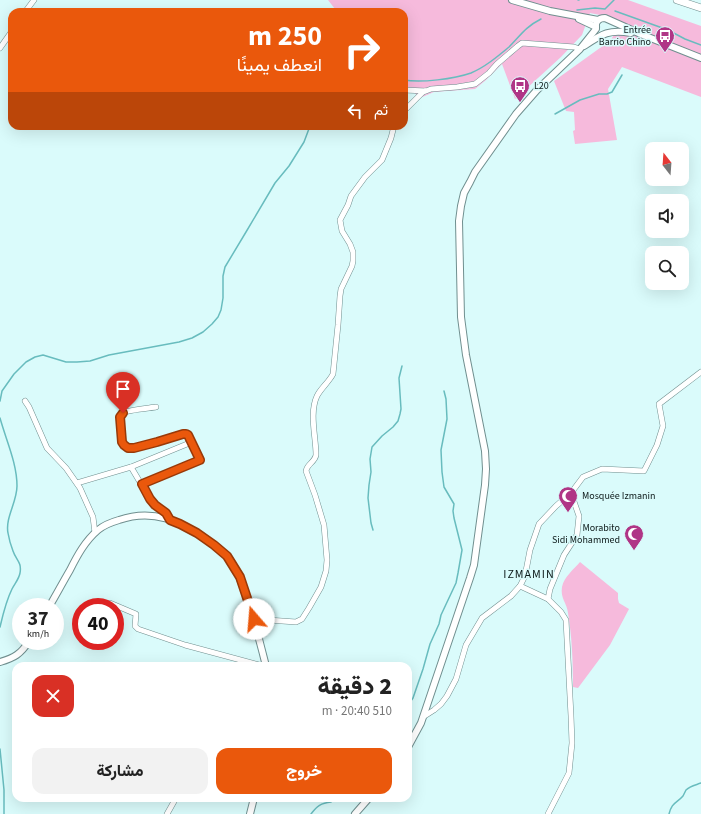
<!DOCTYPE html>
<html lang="ar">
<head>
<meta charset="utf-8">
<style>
	body { margin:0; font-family:"Source Sans 3",Vazirmatn,sans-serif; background:#f2f2f2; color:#222; direction:rtl; height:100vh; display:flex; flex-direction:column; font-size:15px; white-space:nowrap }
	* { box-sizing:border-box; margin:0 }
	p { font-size:13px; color:#767676 }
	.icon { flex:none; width:22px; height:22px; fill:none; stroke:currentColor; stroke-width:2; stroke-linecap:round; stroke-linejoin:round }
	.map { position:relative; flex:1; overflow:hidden; direction:ltr }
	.details { position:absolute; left:12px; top:662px; width:400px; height:140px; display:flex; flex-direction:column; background:#fff; border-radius:12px; box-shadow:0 4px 16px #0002; direction:rtl }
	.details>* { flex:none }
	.top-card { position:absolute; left:8px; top:8px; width:400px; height:122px; border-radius:12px; box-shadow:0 4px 16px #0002; direction:rtl; background:#ea580c; color:#fff; overflow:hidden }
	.needle { width:26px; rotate:343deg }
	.fabs { position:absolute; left:645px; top:142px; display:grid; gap:8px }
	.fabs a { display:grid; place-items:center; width:44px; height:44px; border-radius:8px; background:#fff; box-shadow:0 4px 16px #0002; font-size:20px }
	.speed { position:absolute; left:12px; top:598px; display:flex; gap:8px; font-size:20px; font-weight:700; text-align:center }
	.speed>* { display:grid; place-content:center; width:52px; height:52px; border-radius:50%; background:#fff; box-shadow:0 4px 16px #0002; line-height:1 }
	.speed small { font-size:10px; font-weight:400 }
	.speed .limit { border:6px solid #d22; background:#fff; color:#111 }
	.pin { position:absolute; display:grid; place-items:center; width:34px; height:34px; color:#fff; margin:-41px -17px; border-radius:50% 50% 50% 0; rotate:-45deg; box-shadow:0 0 4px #0007 }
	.pin .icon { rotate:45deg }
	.me { position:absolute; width:44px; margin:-22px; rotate:342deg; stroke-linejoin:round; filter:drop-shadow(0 0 3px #0008) }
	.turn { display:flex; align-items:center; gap:14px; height:84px; padding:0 20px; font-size:18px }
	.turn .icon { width:52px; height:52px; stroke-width:2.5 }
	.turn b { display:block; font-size:28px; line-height:34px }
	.then { display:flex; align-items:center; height:38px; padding:0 20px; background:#0003; gap:8px; font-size:15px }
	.round { display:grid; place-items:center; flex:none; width:42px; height:42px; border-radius:12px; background:#f2f2f2 }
	.overview { display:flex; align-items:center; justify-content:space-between; height:68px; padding:0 20px }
	h1 { font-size:24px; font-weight:800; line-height:30px }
	.button { display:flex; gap:8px; margin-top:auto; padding:8px 20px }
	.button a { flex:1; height:46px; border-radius:12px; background:#ea580c; color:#fff; font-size:16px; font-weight:800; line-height:46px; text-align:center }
	.button a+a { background:#f2f2f2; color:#222 }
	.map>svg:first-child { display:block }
	.green { fill:#f6badc }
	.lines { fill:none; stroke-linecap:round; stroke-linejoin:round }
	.stream { stroke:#68bcbe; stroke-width:1.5 }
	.minor-casing { stroke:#708f8f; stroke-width:6 }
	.tertiary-casing { stroke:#708f8f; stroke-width:8 }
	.secondary-casing { stroke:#708f8f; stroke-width:8 }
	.minor { stroke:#fff; stroke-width:5 }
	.tertiary { stroke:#fff; stroke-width:6 }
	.secondary { stroke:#fff; stroke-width:7 }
	.route-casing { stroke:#983908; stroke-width:10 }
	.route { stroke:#ea580c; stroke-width:7 }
	.labels { text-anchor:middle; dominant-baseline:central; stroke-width:3; stroke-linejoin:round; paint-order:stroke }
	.poi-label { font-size:10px; fill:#0d1919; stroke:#dafbfb; text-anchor:end }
	.quarter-label { font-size:12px; letter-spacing:1px; fill:#0d1919; stroke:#dafbfb }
</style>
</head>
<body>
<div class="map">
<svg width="701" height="814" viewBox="0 0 701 814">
	<rect width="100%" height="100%" fill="#dafbfb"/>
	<!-- green -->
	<g class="green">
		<path d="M 328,0 L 628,0 L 701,26 L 701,97 L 622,67 L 608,89 L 617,140 L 575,144 L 573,131 L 575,130 L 574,112 L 566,111 L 554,81 L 611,40 L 620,22 L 600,15 L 590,13 L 582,35 L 561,57 L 515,99 L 502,64 L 486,80 L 475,89 L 434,92 L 420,98 L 408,87 L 404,86 L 404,12 L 334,12 L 335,9 Z"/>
		<path d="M 580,562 L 618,593 L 618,599 L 619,603 L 629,609 L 610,645 L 578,688 L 573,687 C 573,662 572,637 568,613 C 567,603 560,598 562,587 C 564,577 574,569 580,562 Z"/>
	</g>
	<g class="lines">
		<!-- stream -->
		<g class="stream">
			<path d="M 578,0 L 579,0"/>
			<path d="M 577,10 L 595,8 L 605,9 L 614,0"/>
			<path d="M 615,11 L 668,30 L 685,39 L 701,45"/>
			<path d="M 404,80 C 421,83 454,79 471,73 C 485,67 497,57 509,47 C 520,36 525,27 541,19"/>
			<path d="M 555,114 L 580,100 L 599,94 L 607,94 L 612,92 L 622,75"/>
			<path d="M 0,401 L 2,391 L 14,374 L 26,362 L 35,357 L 43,355 L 66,362 L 77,362 L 90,361 L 109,355 L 179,342 L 192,338 L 203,332 L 212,324 L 218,317 L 221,310 L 223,298 L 223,276 L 225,267 L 246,232 L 275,183 L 289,166 L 304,142 L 310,126"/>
			<path d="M 0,418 C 6,440 17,463 17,486 C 17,502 5,518 8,533 C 9,539 11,546 13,551 C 16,560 22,562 20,573 C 19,579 15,583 12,589 C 6,601 3,614 0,627"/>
			<path d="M 373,530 L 371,523 L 368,498 L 369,485 L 371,472 L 370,459 L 372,447 L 382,436 L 393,427 L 398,421 L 400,414 L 401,409 L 399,378 L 402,366"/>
			<path d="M 408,705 L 413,698 L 423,669 L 430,644 L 439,624 L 441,615 L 456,583 L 458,573 L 462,550 L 454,518 L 453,511 L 454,504 L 444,487 L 442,472 L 441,450 L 447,419 L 446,399 L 444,391"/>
			<path d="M 0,749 L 4,790 L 4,814"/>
			<path d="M 311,814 C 317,806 321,803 331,802 L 334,798"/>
			<path d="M 669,814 C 672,802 676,804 683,796 C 684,794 685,792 686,790 C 690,786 696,785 701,783"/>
		</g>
		<defs>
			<g id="minor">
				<path d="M 25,12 L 34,0"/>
				<path d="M 0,48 L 12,31"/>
				<path d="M 404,90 L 426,91 L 431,89 L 457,87 L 475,84 L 489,73 L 497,64 L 518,46 L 522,43 L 574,47 L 580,49"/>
				<path d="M 404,111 L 422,93 L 425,91"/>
				<path d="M 25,401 L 29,407 L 47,448 L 66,468 L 80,488 L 93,517 L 95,533"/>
				<path d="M 131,467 L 192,442"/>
				<path d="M 77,483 L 131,467 L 150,499 C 157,508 164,509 170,520"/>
				<path d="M 142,484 L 200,460 L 192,442 L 187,434 L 134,448 C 130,448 126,448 123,444 C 121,440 119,416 123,413 C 126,410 150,408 156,407"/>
				<path d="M 520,586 L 548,599"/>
				<path d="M 110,603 L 136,614 L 135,626 L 138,629 L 141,630 L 185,645 L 263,666"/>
				<path d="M 254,619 L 296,622 L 302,619 L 309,608 L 321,587 L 326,571 L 327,560 L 324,525 L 315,495 L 306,471 C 307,464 315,462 316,455 C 316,437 309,413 317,396 C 321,388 329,382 333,374 L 338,325 L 340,296 L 341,289 L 352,266 L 353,261 L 353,252 L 350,244 L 342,231 L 340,220 L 348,205 L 351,196 L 365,177 L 382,160 L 391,138 L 394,126"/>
				<path d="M 423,717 L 434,710 L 441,704 L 447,696 L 456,679 L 466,645 L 482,618 L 511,596 L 520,586 L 525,576 L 530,550 L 539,524 L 556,506 L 571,493 L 583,477 L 602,469 L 644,471 L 657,445 L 663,426 L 659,404 L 701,372"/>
				<path d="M 167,814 L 176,798"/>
				<path d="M 548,814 L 569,773 L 572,743 L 571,716 L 566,620 L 561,612 L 548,599 L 550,589 L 564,555 L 577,535 L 579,516 L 571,493"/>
			</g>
			<g id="tertiary">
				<path d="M 512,0 L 550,11 L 598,20"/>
				<path d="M 579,19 L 596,27"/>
				<path d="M 584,46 C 602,34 609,29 631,33"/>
				<path d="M 49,607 C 56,595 63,582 70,570 C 77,556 85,541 98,530 C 104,525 112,522 119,520 C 153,508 180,521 207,540 C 217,547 227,554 233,565 C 240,575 243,587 247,599 C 255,621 260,643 266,666"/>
				<path d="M 0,662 C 14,658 21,654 29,641"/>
				<path d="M 408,747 L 421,723 L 470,578 L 474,565 L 485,485 L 486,469 L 485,451 L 466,355 L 461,317 L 459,221 L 461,206 L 464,193 L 470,182 L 475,172 L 516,114 L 537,90 L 580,49 L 596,29 C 595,22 598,18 605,18 L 643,35 L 701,58"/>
				<path d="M 250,814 L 254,798"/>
				<path d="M 355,814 L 369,798"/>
			</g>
			<path id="secondary" d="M 677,0 L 701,8"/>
		</defs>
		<!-- minor casing -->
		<use href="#minor" class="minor-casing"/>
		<!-- tertiary casing -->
		<use href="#tertiary" class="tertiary-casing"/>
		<!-- secondary casing -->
		<use href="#secondary" class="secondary-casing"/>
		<!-- minor -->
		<use href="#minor" class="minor"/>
		<!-- tertiary -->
		<use href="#tertiary" class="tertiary"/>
		<!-- secondary -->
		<use href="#secondary" class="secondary"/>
	</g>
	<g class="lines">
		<defs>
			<path id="route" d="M 123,413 L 120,417 L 122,442 L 124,445 L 128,448 L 134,448 L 157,442 L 183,434 L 186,434 L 188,435 L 200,460 L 142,484 L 150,499 L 155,505 L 166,513 L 170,520 L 180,524 L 197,533 L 214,545 L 227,556 L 240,577 L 254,619"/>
		</defs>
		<!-- route casing -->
		<use href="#route" class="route-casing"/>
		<!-- route -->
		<use href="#route" class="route"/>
	</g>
	<!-- icons -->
	<defs>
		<symbol id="bus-pin" viewBox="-11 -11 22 30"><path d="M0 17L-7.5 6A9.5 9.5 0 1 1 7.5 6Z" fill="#b03586" stroke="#dafbfb"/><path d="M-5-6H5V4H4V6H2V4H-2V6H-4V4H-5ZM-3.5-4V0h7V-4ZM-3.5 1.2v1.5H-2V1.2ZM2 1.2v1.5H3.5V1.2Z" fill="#fff"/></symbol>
		<symbol id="mosque-pin" viewBox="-11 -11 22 30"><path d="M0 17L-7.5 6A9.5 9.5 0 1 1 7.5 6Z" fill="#b03586" stroke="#dafbfb"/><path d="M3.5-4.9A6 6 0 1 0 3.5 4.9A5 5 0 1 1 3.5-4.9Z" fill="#fff"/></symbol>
	</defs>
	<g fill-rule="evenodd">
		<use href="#bus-pin" x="654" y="25" width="22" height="30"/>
		<use href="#bus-pin" x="509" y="75" width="22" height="30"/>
		<use href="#mosque-pin" x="557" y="485" width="22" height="30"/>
		<use href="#mosque-pin" x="623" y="523" width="22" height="30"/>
	</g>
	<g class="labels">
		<!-- poi labels -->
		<g class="poi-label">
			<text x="651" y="30">Entrée<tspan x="651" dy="12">Barrio Chino</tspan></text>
			<text x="534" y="86" text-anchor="start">L20</text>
			<text x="582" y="496" text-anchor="start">Mosquée Izmanin</text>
			<text x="620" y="528">Morabito<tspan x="620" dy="12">Sidi Mohammed</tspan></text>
		</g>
		<!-- quarter labels -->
		<g class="quarter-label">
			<text x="529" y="574">IZMAMIN</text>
		</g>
	</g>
</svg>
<div class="fabs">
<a><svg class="needle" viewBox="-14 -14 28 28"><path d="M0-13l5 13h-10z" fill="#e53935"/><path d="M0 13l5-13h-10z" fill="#767676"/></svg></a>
<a><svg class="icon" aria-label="sound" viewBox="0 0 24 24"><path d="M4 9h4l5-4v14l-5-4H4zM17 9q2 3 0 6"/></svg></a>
<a><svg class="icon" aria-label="search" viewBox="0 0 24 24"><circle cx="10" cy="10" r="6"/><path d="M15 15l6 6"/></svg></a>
</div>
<div class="speed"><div>37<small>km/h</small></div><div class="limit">40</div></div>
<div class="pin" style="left:123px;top:413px;background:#d93025"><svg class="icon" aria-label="arrive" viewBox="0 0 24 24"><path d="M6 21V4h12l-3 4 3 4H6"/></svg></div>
<svg class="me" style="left:254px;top:619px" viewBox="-20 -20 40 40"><circle r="19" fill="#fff"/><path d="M0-13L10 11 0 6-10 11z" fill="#ea580c"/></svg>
<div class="top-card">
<div class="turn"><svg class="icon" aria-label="right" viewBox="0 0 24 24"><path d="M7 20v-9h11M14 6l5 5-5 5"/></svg><div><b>250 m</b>انعطف يمينًا</div></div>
<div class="then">ثم<svg class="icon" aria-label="left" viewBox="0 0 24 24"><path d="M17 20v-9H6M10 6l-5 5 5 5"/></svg></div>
</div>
<section class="details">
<div class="overview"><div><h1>2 دقيقة</h1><p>510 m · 20:40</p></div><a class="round" style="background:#d93025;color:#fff"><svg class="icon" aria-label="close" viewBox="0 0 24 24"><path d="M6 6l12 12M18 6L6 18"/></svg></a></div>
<div class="button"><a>خروج</a><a>مشاركة</a></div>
</section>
</div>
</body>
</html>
